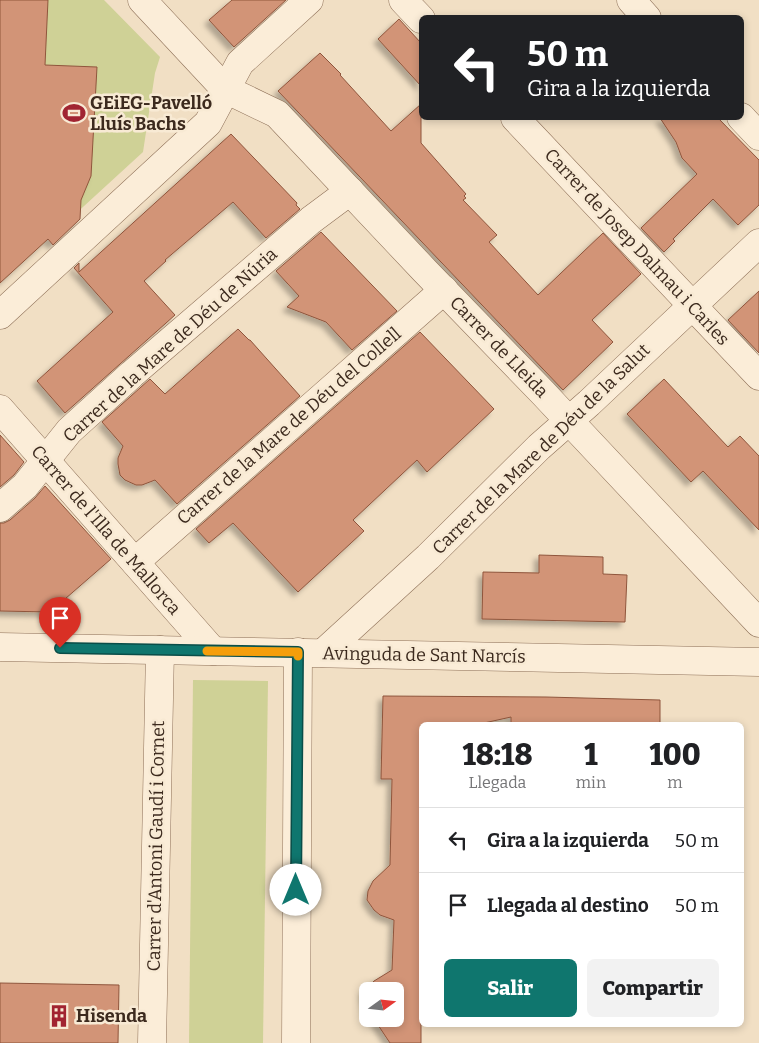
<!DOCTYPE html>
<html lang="es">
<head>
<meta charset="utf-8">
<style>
	body { margin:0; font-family:Bitter,serif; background:#f2f2f2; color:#202124; height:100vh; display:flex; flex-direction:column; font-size:19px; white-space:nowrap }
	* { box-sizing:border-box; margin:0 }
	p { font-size:16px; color:#757577 }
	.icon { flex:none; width:28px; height:28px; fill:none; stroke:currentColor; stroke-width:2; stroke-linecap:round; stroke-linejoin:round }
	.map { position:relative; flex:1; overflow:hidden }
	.drawer { position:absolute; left:419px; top:722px; width:325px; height:305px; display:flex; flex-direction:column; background:#fff; border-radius:8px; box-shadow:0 2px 8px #0003 }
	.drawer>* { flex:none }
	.hud { position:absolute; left:419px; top:15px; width:325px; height:105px; border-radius:8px; box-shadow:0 2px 8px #0003; background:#202124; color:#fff; overflow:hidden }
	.needle { width:32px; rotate:75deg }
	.tools { position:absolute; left:359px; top:982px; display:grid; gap:10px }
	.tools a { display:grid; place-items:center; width:45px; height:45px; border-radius:8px; background:#fff; box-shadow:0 2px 8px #0003; font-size:25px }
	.pin { position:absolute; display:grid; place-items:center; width:42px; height:42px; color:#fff; margin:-51px -21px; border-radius:50% 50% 50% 0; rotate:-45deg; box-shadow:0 0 5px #0007 }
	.pin .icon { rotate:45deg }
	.me { position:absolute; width:55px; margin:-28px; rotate:0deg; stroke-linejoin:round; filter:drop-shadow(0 0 4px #0008) }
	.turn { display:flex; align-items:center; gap:18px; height:105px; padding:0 25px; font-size:22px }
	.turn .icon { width:65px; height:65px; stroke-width:2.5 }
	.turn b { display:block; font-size:35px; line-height:42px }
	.eta { display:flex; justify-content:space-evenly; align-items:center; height:85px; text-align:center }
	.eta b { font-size:30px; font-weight:800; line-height:35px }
	.action { display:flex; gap:10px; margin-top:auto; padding:10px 25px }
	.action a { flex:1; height:58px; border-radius:8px; background:#0f766e; color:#fff; font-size:20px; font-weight:800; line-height:58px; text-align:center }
	.action a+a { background:#f2f2f2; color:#202124 }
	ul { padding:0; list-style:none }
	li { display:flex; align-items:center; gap:15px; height:65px; padding:0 25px; border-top:1px solid #e0e0e0 }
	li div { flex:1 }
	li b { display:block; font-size:19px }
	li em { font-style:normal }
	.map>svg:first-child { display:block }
	.green { fill:#cfd196 }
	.building { fill:#d29477; stroke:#8f553c; filter:url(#shadow) }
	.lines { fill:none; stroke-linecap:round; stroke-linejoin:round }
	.street-casing { stroke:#8e7058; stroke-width:29 }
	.street { stroke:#fbedd8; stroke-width:28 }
	.route-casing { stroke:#0a4d48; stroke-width:12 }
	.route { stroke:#0f766e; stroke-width:9 }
	.slow { stroke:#f59e0b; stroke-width:9 }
	.labels { text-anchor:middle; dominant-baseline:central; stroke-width:5; stroke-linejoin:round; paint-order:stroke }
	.poi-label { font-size:18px; font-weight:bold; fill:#3c2a1e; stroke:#f8ead4; text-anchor:start }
	.street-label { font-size:18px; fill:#3c2a1e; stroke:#f8ead4 }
</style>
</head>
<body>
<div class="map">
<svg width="759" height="1043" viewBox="0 0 759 1043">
	<defs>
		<filter id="shadow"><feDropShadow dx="-4.5" dy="4.5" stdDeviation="2.5" flood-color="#0004"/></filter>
	</defs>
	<rect width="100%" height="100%" fill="#f1dfc4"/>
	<!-- green -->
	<g class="green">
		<path d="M 0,0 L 104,0 L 160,57 L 155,73 L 143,152 L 0,283 Z"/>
		<path d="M 193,680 L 268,681 L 263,1043 L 189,1043 Z"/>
	</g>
	<!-- building -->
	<g class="building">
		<path d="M 0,0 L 48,0 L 45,65 L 97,67 L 91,176 L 81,200 L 80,219 L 53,245 L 48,239 L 0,283 Z"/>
		<path d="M 232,0 L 286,0 L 234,47 L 209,20 Z"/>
		<path d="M 399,19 L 421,43 L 421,86 L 378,39 Z"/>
		<path d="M 320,53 L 341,74 L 340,75 L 391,131 L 421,104 L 421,143 L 466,194 L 464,196 L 466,198 L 463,200 L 497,235 L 489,242 L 538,295 L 603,233 L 641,274 L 592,320 L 613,342 L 563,390 L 278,91 Z"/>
		<path d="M 660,118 L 718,118 L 759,160 L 759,205 L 738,225 L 713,199 L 673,239 L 675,241 L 664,252 L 641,228 L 697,174 L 682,158 L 676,142 Z"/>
		<path d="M 231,134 L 297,203 L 296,205 L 300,209 L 266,238 L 233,202 L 165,260 L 166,261 L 144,281 L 175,315 L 65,413 L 37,381 L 113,312 L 74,268 L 79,263 L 79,272 Z"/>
		<path d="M 321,232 L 397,311 L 352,350 L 326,322 L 287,307 L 299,296 L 276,271 Z"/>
		<path d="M 759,291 L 759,353 L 728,320 Z"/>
		<path d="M 238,329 L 249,340 L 250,340 L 300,396 L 177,504 L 155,480 L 142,485 L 136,485 L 125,480 L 120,475 L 118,464 L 118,458 L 123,446 L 102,422 L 150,379 L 165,394 Z"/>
		<path d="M 420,332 L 494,409 L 427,472 L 417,460 L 353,520 L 364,531 L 298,592 L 233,523 L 209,543 L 196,529 Z"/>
		<path d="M 664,379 L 728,447 L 740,436 L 759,456 L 759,530 L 703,471 L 691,482 L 627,414 Z"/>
		<path d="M 0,435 L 24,462 L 14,475 L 0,487 Z"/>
		<path d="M 45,486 L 111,559 L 50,612 L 0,611 L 0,523 L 4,523 L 10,520 L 35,498 Z"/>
		<path d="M 539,555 L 603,557 L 603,574 L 627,575 L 625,622 L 482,619 L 483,572 L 539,573 Z"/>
		<path d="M 383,696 L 546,697 L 660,700 L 660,725 L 511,725 L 511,717 L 475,725 L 421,725 L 421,1043 L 390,1043 L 374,1019 L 395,1019 L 395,991 L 368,991 L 368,1011 L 364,992 L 374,981 L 392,970 L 394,920 L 380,915 L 374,910 L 367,900 L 368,891 L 373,881 L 390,865 L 392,779 L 381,779 Z"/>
		<path d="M 0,983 L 119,985 L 118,1043 L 0,1043 Z"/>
	</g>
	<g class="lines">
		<defs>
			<g id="street">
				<path d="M 142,0 L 225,89 L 277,114 L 425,271 L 543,393 L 759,623"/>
				<path d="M 403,0 L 421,19"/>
				<path d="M 631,0 L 647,18"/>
				<path d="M 741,117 L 759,136"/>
				<path d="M 515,118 L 759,376"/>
				<path d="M 0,315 L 208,123 L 240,63 L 309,0"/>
				<path d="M 0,409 L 213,651"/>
				<path d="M 0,508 L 25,486 L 69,431 L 132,374 L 311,220 L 350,191"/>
				<path d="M 135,562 L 444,290"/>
				<path d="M 0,647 L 759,662"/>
				<path d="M 323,653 L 428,557 L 539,447 L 589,403 L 759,243"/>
				<path d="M 152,1043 L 160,650"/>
				<path d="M 296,1043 L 298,652"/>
			</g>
		</defs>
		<!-- street casing -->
		<use href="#street" class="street-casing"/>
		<!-- street -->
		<use href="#street" class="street"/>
	</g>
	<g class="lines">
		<defs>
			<path id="route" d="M 60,648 L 298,652 L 296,890"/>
		</defs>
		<!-- route casing -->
		<use href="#route" class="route-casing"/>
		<!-- route -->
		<use href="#route" class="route"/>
		<!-- slow -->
		<path class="slow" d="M 207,651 L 298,652 L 298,656"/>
	</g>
	<!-- icons -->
	<defs>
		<symbol id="stadium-bare" viewBox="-9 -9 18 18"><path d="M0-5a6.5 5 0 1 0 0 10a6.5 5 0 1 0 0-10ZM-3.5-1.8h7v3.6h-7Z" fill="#a12431" stroke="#f8ead4" stroke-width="2.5" paint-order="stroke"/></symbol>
		<symbol id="building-bare" viewBox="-9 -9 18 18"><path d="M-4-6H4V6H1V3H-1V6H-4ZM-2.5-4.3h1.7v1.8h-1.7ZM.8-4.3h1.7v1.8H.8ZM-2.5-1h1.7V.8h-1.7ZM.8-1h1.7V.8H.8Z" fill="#a12431" stroke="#f8ead4" stroke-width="2.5" paint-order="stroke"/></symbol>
	</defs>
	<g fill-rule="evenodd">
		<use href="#stadium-bare" x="58" y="97" width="32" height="32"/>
		<use href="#building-bare" x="43" y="1000" width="32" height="32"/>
	</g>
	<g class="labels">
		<!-- poi labels -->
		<g class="poi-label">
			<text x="90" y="103">GEiEG-Pavelló<tspan x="90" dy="21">Lluís Bachs</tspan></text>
			<text x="76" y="1016">Hisenda</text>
		</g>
		<!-- street labels -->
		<g class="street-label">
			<text transform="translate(637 247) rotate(47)">Carrer de Josep Dalmau i Carles</text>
			<text transform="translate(170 345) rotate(-42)">Carrer de la Mare de Déu de Núria</text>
			<text transform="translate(499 347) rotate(46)">Carrer de Lleida</text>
			<text transform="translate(289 426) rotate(-41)">Carrer de la Mare de Déu del Collell</text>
			<text transform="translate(541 449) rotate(-44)">Carrer de la Mare de Déu de la Salut</text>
			<text transform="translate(106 530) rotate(49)">Carrer de l'Illa de Mallorca</text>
			<text transform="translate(424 655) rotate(1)">Avinguda de Sant Narcís</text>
			<text transform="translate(156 846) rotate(-89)">Carrer d'Antoni Gaudí i Cornet</text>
		</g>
	</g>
</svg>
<div class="tools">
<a><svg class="needle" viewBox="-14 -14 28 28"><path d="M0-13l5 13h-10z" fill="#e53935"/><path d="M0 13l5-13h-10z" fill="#757577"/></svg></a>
</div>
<div class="pin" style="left:60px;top:648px;background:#d93025"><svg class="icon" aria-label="arrive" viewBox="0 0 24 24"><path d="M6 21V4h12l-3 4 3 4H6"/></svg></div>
<svg class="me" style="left:296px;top:890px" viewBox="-20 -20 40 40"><circle r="19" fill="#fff"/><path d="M0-13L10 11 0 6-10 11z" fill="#0f766e"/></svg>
<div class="hud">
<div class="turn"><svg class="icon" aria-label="left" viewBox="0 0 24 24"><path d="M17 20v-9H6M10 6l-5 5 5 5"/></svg><div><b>50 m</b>Gira a la izquierda</div></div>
</div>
<section class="drawer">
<div class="eta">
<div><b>18:18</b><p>Llegada</p></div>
<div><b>1</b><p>min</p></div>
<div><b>100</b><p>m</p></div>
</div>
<ul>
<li><svg class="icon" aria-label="left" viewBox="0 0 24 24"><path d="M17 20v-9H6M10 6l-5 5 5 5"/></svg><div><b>Gira a la izquierda</b></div><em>50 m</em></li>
<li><svg class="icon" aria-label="arrive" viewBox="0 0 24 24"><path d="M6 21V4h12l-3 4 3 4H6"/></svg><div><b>Llegada al destino</b></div><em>50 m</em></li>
</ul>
<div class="action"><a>Salir</a><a>Compartir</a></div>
</section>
</div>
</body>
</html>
